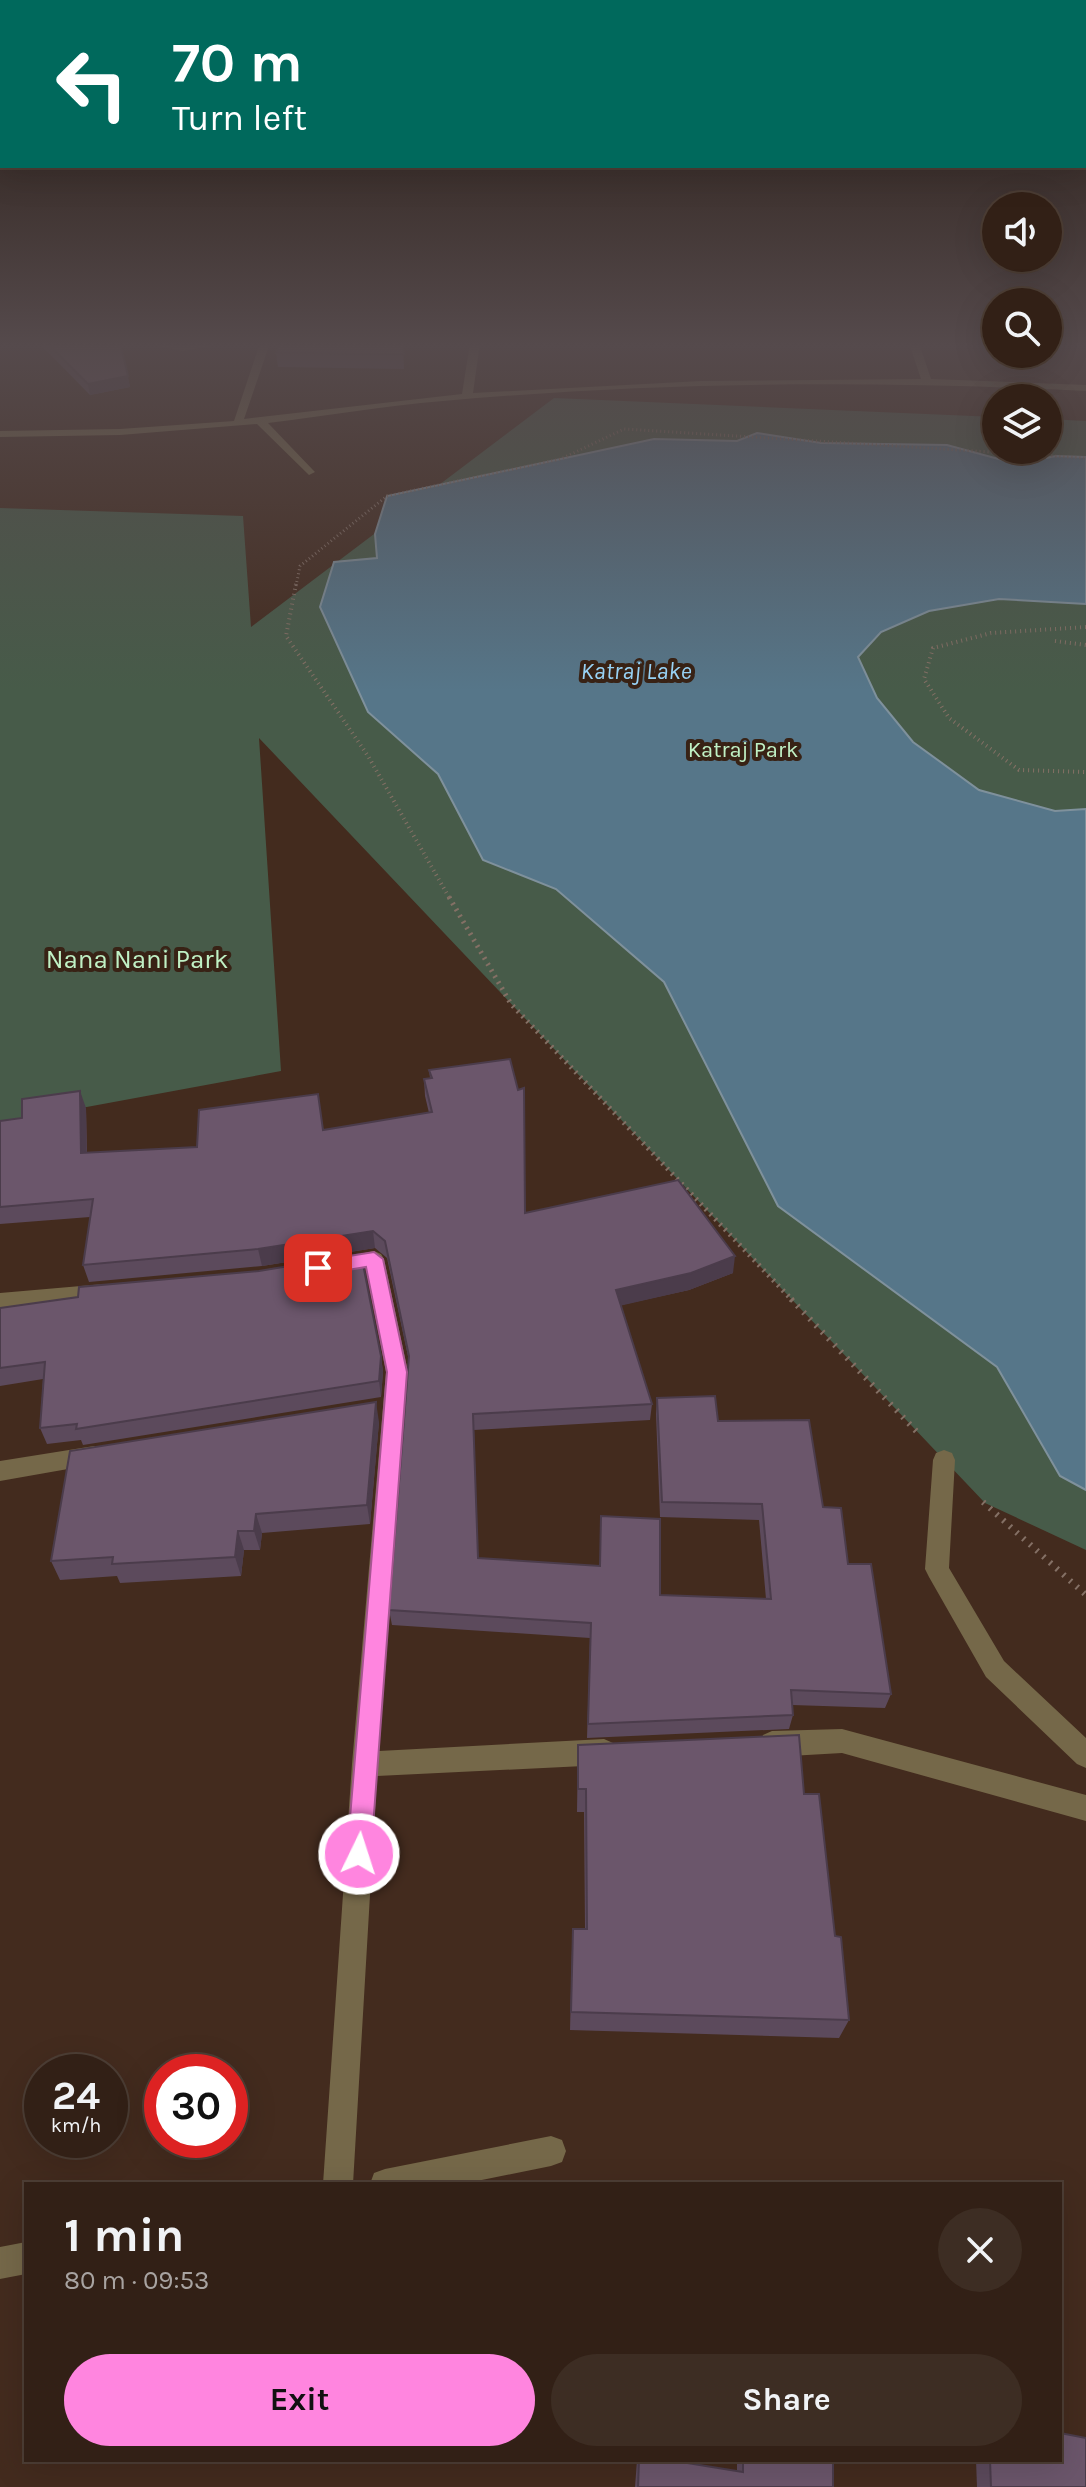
<!DOCTYPE html>
<html lang="en">
<head>
<meta charset="utf-8">
<style>
	body { margin:0; font-family:Karla,sans-serif; background:#3d2d23; color:#f1f3f6; height:100vh; display:flex; flex-direction:column; font-size:30px; white-space:nowrap }
	* { box-sizing:border-box; margin:0 }
	p { font-size:26px; color:#a8a3a1 }
	.icon { flex:none; width:44px; height:44px; fill:none; stroke:currentColor; stroke-width:2; stroke-linecap:round; stroke-linejoin:round }
	.map { position:relative; flex:1; overflow:hidden }
	.side { position:absolute; left:24px; top:2182px; width:1038px; height:280px; display:flex; flex-direction:column; background:#322016; border-radius:0px; box-shadow:0 8px 32px #0002,0 0 0 2px #4d3e35 }
	.side>* { flex:none }
	.guide { position:absolute; left:0px; top:0px; width:1086px; height:168px; box-shadow:0 8px 32px #0002,0 0 0 2px #4d3e35; background:#00695c; color:#fff; overflow:hidden }
	.buttons { position:absolute; left:982px; top:192px; display:grid; gap:16px }
	.buttons a { display:grid; place-items:center; width:80px; height:80px; border-radius:50%; background:#322016; box-shadow:0 8px 32px #0002,0 0 0 2px #4d3e35; font-size:40px }
	.speed { position:absolute; left:24px; top:2054px; display:flex; gap:16px; font-size:40px; font-weight:700; text-align:center }
	.speed>* { display:grid; place-content:center; width:104px; height:104px; border-radius:50%; background:#322016; box-shadow:0 8px 32px #0002,0 0 0 2px #4d3e35; line-height:1 }
	.speed small { font-size:20px; font-weight:400 }
	.speed .limit { border:12px solid #d22; background:#fff; color:#111 }
	.pin { position:absolute; display:grid; place-items:center; width:68px; height:68px; color:#fff; margin:-34px; border-radius:16px; box-shadow:0 4px 12px #0006 }
	.me { position:absolute; width:88px; margin:-44px; rotate:4deg; stroke-linejoin:round; filter:drop-shadow(0 0 6px #0008) }
	.turn { display:flex; align-items:center; gap:28px; height:168px; padding:0 40px; font-size:36px }
	.turn .icon { width:104px; height:104px; stroke-width:2.5 }
	.turn b { display:block; font-size:56px; line-height:68px }
	.round { display:grid; place-items:center; flex:none; width:84px; height:84px; border-radius:42px; background:#3d2d23 }
	.summary { display:flex; align-items:center; justify-content:space-between; height:136px; padding:0 40px }
	h1 { font-size:48px; font-weight:700; line-height:60px }
	.cta { display:flex; gap:16px; margin-top:auto; padding:16px 40px }
	.cta a { flex:1; height:92px; border-radius:48px; background:#ff85df; color:#111; font-size:32px; font-weight:700; line-height:92px; text-align:center }
	.cta a+a { background:#3d2d23; color:#f1f3f6 }
	.map>svg:first-child { display:block }
	.green { fill:#475b49 }
	.water { fill:#567689; stroke:#7f919c; stroke-width:2 }
	.lines { fill:none; stroke-linecap:round; stroke-linejoin:round }
	.path-far3 { stroke:#847065; stroke-width:3; stroke-dasharray:1 3; stroke-linecap:butt }
	.path-far2 { stroke:#847065; stroke-width:4; stroke-dasharray:1 4; stroke-linecap:butt }
	.path-far1 { stroke:#847065; stroke-width:5; stroke-dasharray:2 5; stroke-linecap:butt }
	.path { stroke:#847065; stroke-width:6; stroke-dasharray:2 7; stroke-linecap:butt }
	.minor { fill:#756849; fill-rule:evenodd }
	.wall { fill:#5c4a5c }
	.shaded-wall { fill:#4b3c4b }
	.building { fill:#6b566b; stroke:#4b3c4b; stroke-width:2 }
	.route { fill:#ff85df; stroke:#a65691; stroke-width:2 }
	.labels { text-anchor:middle; dominant-baseline:central; stroke-width:8; stroke-linejoin:round; paint-order:stroke }
	.far-park-label { font-size:22px; fill:#c0f1c5; stroke:#382215 }
	.far-water-label { font-size:24px; font-style:italic; fill:#98d2f5; stroke:#382215 }
	.park-label { font-size:26px; fill:#c0f1c5; stroke:#382215 }
</style>
</head>
<body>
<div class="map">
<svg width="1086" height="2487" viewBox="0 0 1086 2487">
	<rect width="100%" height="100%" fill="#432b1e"/>
	<!-- green -->
	<path class="green" d="M 554,398 L 996,417 L 996,450 L 1048,450 L 1048,419 L 1086,421 L 1086,1550 L 985,1503 L 259,738 L 281,1071 L 0,1123 L 0,508 L 243,516 L 251,627 Z"/>
	<!-- water -->
	<path class="water" d="M 757,433 L 821,443 L 947,445 L 1017,464 L 1056,456 L 1086,457 L 1086,604 L 999,599 L 929,611 L 881,632 L 858,657 L 877,698 L 913,742 L 979,790 L 1055,811 L 1086,809 L 1086,1490 L 1060,1476 L 997,1367 L 778,1206 L 664,982 L 556,889 L 483,860 L 438,774 L 368,712 L 320,607 L 334,562 L 377,558 L 375,534 L 387,496 L 654,439 L 737,441 Z"/>
	<g class="lines">
		<!-- path-far3 -->
		<path class="path-far3" d="M 296,586 L 300,566 L 387,496 L 561,459 L 624,429 L 1086,458"/>
		<!-- path-far2 -->
		<g class="path-far2">
			<path d="M 296,584 L 286,636 L 368,756 L 450,899"/>
			<path d="M 1086,627 L 991,633 L 933,648 L 924,679 L 949,718 L 1019,770 L 1086,772"/>
			<path d="M 1055,641 L 1086,645"/>
		</g>
		<!-- path-far1 -->
		<path class="path-far1" d="M 449,897 L 511,1004 L 793,1301"/>
		<!-- path -->
		<g class="path">
			<path d="M 791,1299 L 918,1433"/>
			<path d="M 983,1502 L 1086,1595"/>
		</g>
		<!-- minor -->
		<g class="minor">
			<path d="M 144,343 L 228,343 L 183,351 Z"/>
			<path d="M 260,343 L 270,343 L 244,419 L 462,394 L 470,343 L 480,343 L 473,393 L 701,381 L 921,379 L 909,343 L 919,343 L 931,379 L 1086,385 L 1086,391 C 872,380 657,382 443,401 C 384,406 326,416 268,423 L 313,470 L 315,472 L 309,475 L 257,424 L 120,435 L 0,437 L 0,431 L 120,429 L 234,421 Z"/>
			<path d="M 374,1251 L 381,1254 L 384,1259 L 408,1372 L 379,1751 L 604,1739 L 613,1743 L 617,1752 L 613,1761 L 604,1765 L 377,1776 L 353,2184 L 323,2184 L 352,1764 L 386,1372 L 366,1268 L 338,1273 L 331,1270 L 328,1265 L 331,1260 Z"/>
			<path d="M 104,1284 L 111,1286 L 114,1292 L 111,1298 L 104,1300 L 0,1309 L 0,1293 Z"/>
			<path d="M 94,1446 L 102,1449 L 105,1456 L 102,1463 L 0,1481 L 0,1461 Z"/>
			<path d="M 944,1450 L 952,1453 L 955,1460 L 949,1568 L 1004,1661 L 1086,1738 L 1086,1768 L 1077,1764 L 986,1677 L 929,1577 L 925,1569 L 933,1460 L 936,1453 Z"/>
			<path d="M 842,1729 L 1086,1795 L 1086,1821 L 842,1753 L 772,1757 L 763,1753 L 759,1744 L 763,1735 L 772,1731 Z"/>
			<path d="M 551,2136 L 562,2140 L 566,2151 L 562,2162 L 551,2166 L 462,2184 L 370,2184 L 374,2173 L 385,2169 Z"/>
			<path d="M 26,2242 L 26,2274 L 0,2279 L 0,2247 Z"/>
		</g>
	</g>
	<!-- wall -->
	<g class="wall">
		<path d="M 39,343 L 120,343 L 130,387 L 90,395 Z"/>
		<path d="M 403,343 L 404,369 L 278,367 L 276,353 Z"/>
		<path d="M 429,1070 L 525,1213 L 733,1273 L 689,1290 L 621,1305 L 652,1404 L 650,1420 L 474,1430 L 478,1558 L 600,1566 L 601,1516 L 660,1595 L 766,1599 L 759,1520 L 660,1517 L 656,1414 L 657,1398 L 718,1421 L 823,1507 L 848,1564 L 891,1694 L 885,1708 L 792,1705 L 793,1715 L 789,1729 L 587,1738 L 590,1638 L 392,1625 L 389,1610 L 409,1361 L 387,1258 L 375,1248 L 262,1266 L 89,1282 L 83,1265 L 90,1217 L 0,1224 L 0,1121 L 86,1108 L 87,1153 L 197,1147 L 323,1130 L 429,1113 L 425,1096 L 424,1079 L 430,1078 Z"/>
		<path d="M 0,1308 L 381,1356 L 383,1372 L 381,1397 L 83,1445 L 81,1440 L 47,1444 L 40,1428 L 43,1379 L 0,1386 Z"/>
		<path d="M 379,1422 L 370,1524 L 262,1533 L 260,1550 L 244,1550 L 241,1576 L 120,1583 L 117,1576 L 60,1580 L 51,1561 Z"/>
		<path d="M 578,1745 L 804,1794 L 835,1936 L 849,2020 L 839,2038 L 570,2030 L 572,1949 L 585,1929 L 584,1812 L 577,1812 Z"/>
		<path d="M 637,2460 L 669,2460 L 737,2471 L 737,2460 L 833,2460 L 833,2487 L 635,2487 Z"/>
		<path d="M 976,2460 L 1060,2460 L 1086,2487 L 977,2487 Z"/>
	</g>
	<!-- shaded-wall -->
	<g class="shaded-wall">
		<path d="M 128,376 L 130,387 L 90,395 L 88,384 Z"/>
		<path d="M 80,1091 L 86,1108 L 87,1171 L 81,1153 Z"/>
		<path d="M 373,1231 L 375,1248 L 262,1266 L 258,1249 Z"/>
		<path d="M 735,1256 L 733,1273 L 689,1290 L 615,1307 L 616,1290 Z"/>
		<path d="M 381,1356 L 383,1372 L 381,1397 L 379,1381 Z"/>
		<path d="M 376,1402 L 379,1422 L 370,1524 L 367,1505 Z"/>
		<path d="M 256,1514 L 262,1533 L 260,1550 L 254,1531 Z"/>
		<path d="M 238,1531 L 244,1550 L 241,1576 L 235,1557 Z"/>
	</g>
	<!-- building -->
	<g class="building">
		<path d="M 47,343 L 120,343 L 128,376 L 88,384 Z"/>
		<path d="M 280,343 L 403,343 L 404,354 L 276,353 Z"/>
		<path d="M 510,1059 L 518,1090 L 524,1088 L 525,1213 L 678,1180 L 735,1256 L 691,1273 L 616,1290 L 652,1404 L 473,1414 L 478,1558 L 600,1566 L 601,1516 L 660,1519 L 660,1595 L 771,1599 L 762,1504 L 662,1502 L 657,1398 L 715,1396 L 718,1421 L 809,1420 L 823,1507 L 841,1508 L 848,1564 L 871,1564 L 891,1694 L 791,1690 L 793,1715 L 588,1724 L 591,1623 L 389,1610 L 409,1356 L 385,1241 L 373,1231 L 258,1249 L 83,1265 L 93,1199 L 0,1207 L 0,1121 L 22,1118 L 22,1099 L 80,1091 L 81,1153 L 197,1147 L 199,1110 L 318,1094 L 323,1130 L 432,1112 L 424,1079 L 432,1078 L 429,1070 Z"/>
		<path d="M 361,1254 L 381,1356 L 379,1381 L 76,1429 L 77,1424 L 40,1428 L 45,1362 L 0,1368 L 0,1308 L 78,1297 L 79,1287 L 259,1271 Z"/>
		<path d="M 376,1402 L 367,1505 L 256,1514 L 254,1531 L 238,1531 L 235,1557 L 112,1564 L 113,1557 L 51,1561 L 70,1451 Z"/>
		<path d="M 799,1735 L 804,1794 L 819,1794 L 835,1936 L 841,1937 L 849,2020 L 571,2012 L 573,1929 L 587,1929 L 586,1789 L 578,1789 L 578,1745 Z"/>
		<path d="M 1060,2433 L 1086,2438 L 1086,2487 L 991,2487 L 990,2460 L 1060,2460 Z"/>
		<path d="M 639,2460 L 669,2460 L 743,2472 L 743,2460 L 833,2460 L 833,2487 L 638,2487 Z"/>
	</g>
	<!-- sky -->
	<linearGradient id="sky" x2="0" y2="1"><stop stop-color="#251810"/><stop offset="0.5" stop-color="#554a4c"/><stop offset="1" stop-color="#554a4c" stop-opacity="0"/></linearGradient>
	<rect width="1086" height="691" fill="url(#sky)"/>
	<!-- route -->
	<path class="route" d="M 374,1252 L 383,1259 L 407,1372 L 371,1854 L 367,1863 L 359,1866 L 350,1863 L 347,1854 L 387,1372 L 366,1267 L 318,1275 L 309,1268 L 318,1261 Z"/>
	<g class="labels">
		<!-- far-park labels -->
		<g class="far-park-label">
			<text x="743" y="750">Katraj Park</text>
		</g>
		<!-- far-water labels -->
		<g class="far-water-label">
			<text x="636" y="671">Katraj Lake</text>
		</g>
		<!-- park labels -->
		<g class="park-label">
			<text x="137" y="959">Nana Nani Park</text>
		</g>
	</g>
</svg>
<div class="buttons">
<a><svg class="icon" aria-label="sound" viewBox="0 0 24 24"><path d="M4 9h4l5-4v14l-5-4H4zM17 9q2 3 0 6"/></svg></a>
<a><svg class="icon" aria-label="search" viewBox="0 0 24 24"><circle cx="10" cy="10" r="6"/><path d="M15 15l6 6"/></svg></a>
<a><svg class="icon" aria-label="layers" viewBox="0 0 24 24"><path d="M12 4l9 5-9 5-9-5zM3 14l9 5 9-5"/></svg></a>
</div>
<div class="speed"><div>24<small>km/h</small></div><div class="limit">30</div></div>
<div class="pin" style="left:318px;top:1268px;background:#d93025"><svg class="icon" aria-label="arrive" viewBox="0 0 24 24"><path d="M6 21V4h12l-3 4 3 4H6"/></svg></div>
<svg class="me" style="left:359px;top:1854px" viewBox="-20 -20 40 40"><circle r="17" fill="#ff85df" stroke="#fff" stroke-width="3"/><path d="M0-11L8 9 0 5-8 9z" fill="#fff"/></svg>
<div class="guide">
<div class="turn"><svg class="icon" aria-label="left" viewBox="0 0 24 24"><path d="M17 20v-9H6M10 6l-5 5 5 5"/></svg><div><b>70 m</b>Turn left</div></div>
</div>
<section class="side">
<div class="summary"><div><h1>1 min</h1><p>80 m · 09:53</p></div><a class="round"><svg class="icon" aria-label="close" viewBox="0 0 24 24"><path d="M6 6l12 12M18 6L6 18"/></svg></a></div>
<div class="cta"><a>Exit</a><a>Share</a></div>
</section>
</div>
</body>
</html>
